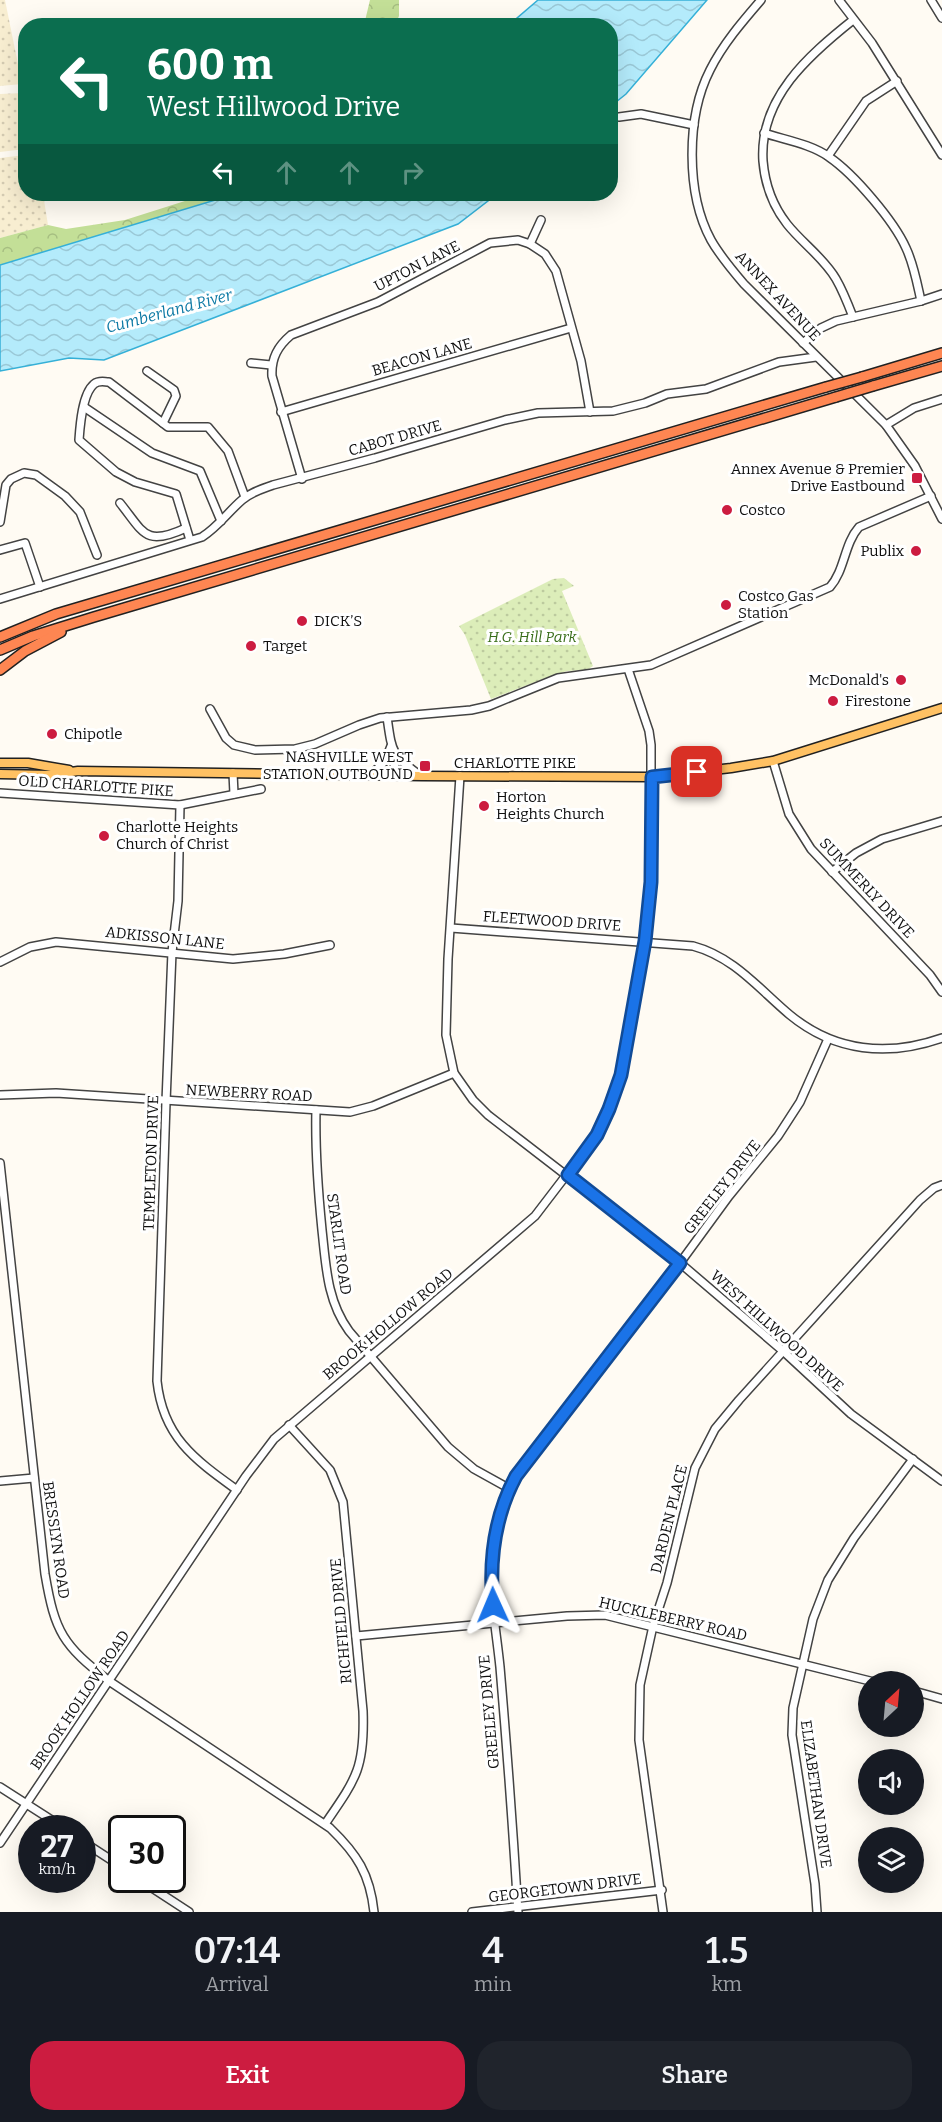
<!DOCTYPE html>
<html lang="en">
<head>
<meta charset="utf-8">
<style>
	body { margin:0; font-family:Bitter,serif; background:#20242c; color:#f1f3f6; height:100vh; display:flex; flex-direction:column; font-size:22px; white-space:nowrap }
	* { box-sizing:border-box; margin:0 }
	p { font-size:20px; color:#9ea1a6 }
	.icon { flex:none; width:33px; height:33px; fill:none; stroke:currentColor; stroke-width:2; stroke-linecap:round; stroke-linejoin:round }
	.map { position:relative; height:1912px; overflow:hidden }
	.side { display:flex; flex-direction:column; background:#171b24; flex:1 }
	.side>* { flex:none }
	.top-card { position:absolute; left:18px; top:18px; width:600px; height:183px; border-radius:24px; box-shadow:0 6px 24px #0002; background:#0b6e4f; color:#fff; overflow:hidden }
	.needle { width:39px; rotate:26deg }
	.controls { position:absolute; left:858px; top:1671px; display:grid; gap:12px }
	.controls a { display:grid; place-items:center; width:66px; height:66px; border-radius:50%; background:#171b24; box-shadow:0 6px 24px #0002; font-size:30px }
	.speed { position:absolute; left:18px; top:1815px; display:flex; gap:12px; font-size:30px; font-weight:700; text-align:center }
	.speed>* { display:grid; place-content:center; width:78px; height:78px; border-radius:50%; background:#171b24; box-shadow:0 6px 24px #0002; line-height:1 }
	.speed small { font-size:15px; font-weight:400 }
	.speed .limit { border:3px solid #111; border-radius:9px; background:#fff; color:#111 }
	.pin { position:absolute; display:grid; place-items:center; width:51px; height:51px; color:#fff; margin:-26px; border-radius:12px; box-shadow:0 3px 9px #0006 }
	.me { position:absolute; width:66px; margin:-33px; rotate:359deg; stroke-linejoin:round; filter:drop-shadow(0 0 4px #0008) }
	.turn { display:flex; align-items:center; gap:21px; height:126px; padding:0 30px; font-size:27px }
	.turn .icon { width:78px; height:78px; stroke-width:2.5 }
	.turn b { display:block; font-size:42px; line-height:51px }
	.lanes { display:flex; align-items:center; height:57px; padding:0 30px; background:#0003; justify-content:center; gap:30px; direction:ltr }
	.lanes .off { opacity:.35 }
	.eta { display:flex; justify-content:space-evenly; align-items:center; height:102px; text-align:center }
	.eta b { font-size:36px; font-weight:600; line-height:42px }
	.button { display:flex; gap:12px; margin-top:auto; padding:12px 30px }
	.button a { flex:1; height:69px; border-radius:24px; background:#cc1c40; color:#fff; font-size:24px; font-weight:600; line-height:69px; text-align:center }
	.button a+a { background:#20242c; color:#f1f3f6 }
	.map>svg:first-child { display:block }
	.farmland { fill:url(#farmland-dots) }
	.forest { fill:url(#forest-crowns) }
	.park { fill:url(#park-dots) }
	.water { fill:url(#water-waves); stroke:#35b0d7; stroke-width:1.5 }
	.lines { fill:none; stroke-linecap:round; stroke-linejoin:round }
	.minor-casing { stroke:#434343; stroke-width:10 }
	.major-casing { stroke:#212121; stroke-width:11 }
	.highway-casing { stroke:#212121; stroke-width:12 }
	.minor { stroke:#fff; stroke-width:7 }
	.major { stroke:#ffc163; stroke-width:8 }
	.highway { stroke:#fe8652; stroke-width:9 }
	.highway-bridge-casing { stroke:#212121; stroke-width:12; stroke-linecap:butt }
	.highway-bridge { stroke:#fe8652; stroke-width:9 }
	.route-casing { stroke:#114b97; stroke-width:15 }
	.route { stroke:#1a73e8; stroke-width:10 }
	.poi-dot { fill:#cc1c40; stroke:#fff; stroke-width:2 }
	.labels { text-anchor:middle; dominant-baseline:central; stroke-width:6; stroke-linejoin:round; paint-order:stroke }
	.street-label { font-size:15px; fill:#101010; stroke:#fff }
	.poi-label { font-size:15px; fill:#101010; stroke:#fff; text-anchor:start }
	.park-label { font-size:15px; font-style:italic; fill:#396e1a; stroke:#fff }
	.water-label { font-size:16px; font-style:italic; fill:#0e7aa5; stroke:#fff }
</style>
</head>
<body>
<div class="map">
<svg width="942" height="1912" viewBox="0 0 942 1912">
	<defs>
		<pattern id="farmland-dots" width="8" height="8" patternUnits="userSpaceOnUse" patternTransform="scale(1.5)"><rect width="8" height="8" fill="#f8eed1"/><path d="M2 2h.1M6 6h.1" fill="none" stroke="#d4cbb2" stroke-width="1.8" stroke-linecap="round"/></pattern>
		<pattern id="forest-crowns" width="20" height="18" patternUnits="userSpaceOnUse" patternTransform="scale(1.5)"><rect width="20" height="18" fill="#c3df97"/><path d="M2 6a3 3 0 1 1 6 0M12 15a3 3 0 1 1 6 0" fill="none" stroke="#a6be81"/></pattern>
		<pattern id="park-dots" width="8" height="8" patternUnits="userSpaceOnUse" patternTransform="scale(1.5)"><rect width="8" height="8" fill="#dcedb9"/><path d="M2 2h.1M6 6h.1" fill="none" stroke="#bcca9e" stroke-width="1.8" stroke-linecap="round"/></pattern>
		<pattern id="water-waves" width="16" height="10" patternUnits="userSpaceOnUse" patternTransform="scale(1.5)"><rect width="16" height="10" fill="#b4ebfb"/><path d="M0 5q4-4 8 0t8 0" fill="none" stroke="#9ac8d6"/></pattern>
	</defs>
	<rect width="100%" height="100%" fill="#fffbf3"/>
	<!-- farmland -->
	<g class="farmland">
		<path d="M 0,0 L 5,0 L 22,84 L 0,86 Z"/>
		<path d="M 23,93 L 26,110 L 25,149 L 0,152 L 0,94 Z"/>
		<path d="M 25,155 L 26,194 L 43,194 L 48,225 L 0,238 L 0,158 Z"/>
	</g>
	<!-- forest -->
	<g class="forest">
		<path d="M 370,0 L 399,0 L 399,16 L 395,25 L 364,25 Z"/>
		<path d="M 207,194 L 235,194 L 0,265 L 0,238 L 48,225 L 66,229 L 125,220 Z"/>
	</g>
	<!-- park -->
	<path class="park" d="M 564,578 L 574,586 L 562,591 L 593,666 L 587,670 L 567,671 L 548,677 L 491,699 L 465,635 L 459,626 L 553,579 Z"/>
	<!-- water -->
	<g class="water">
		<path d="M 538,0 L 707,0 L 626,94 L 611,106 L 610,26 L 509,25 Z"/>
		<path d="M 235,194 L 497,194 L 458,224 L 104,360 L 69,358 L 0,371 L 0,265 Z"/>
	</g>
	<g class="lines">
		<defs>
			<g id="minor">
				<path d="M 761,0 C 742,22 723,44 710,70 C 686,117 686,194 711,240 C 720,256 732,270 744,284 L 886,425 L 915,466 L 942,519"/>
				<path d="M 839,0 L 872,43 L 942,155"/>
				<path d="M 931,0 L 942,18"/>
				<path d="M 619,117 L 641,114 L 694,125"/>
				<path d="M 764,133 C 785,140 811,144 829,157 C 854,174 894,221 906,248 C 914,265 917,283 921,301"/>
				<path d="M 828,156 L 866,101 L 897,81"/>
				<path d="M 530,244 L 541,220"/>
				<path d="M 853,317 C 848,304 843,291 836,279 C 824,258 802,243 787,224 C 772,205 765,185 763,161 C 759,98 809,55 853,20"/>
				<path d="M 803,343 L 821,328 L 836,321 L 921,301 L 942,294"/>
				<path d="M 251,363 L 271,365"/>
				<path d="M 147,371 L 174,390 L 176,396 L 163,423"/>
				<path d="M 84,407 L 152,453 L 200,471 L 221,521"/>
				<path d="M 281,412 L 571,328"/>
				<path d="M 886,425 L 914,408 L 942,399"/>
				<path d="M 302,479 L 272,376 C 271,358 278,346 291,335 L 378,302 L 490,243 L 518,240 L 530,244 L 545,254 L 556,271 L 581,361 L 590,412"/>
				<path d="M 120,503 C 144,533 145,547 186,528"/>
				<path d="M 0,522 L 6,485 L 11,479 L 24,473 L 36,475 L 65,496 L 80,512 L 97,555"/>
				<path d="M 190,540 L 176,494 L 135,482 L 116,472 L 79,440 C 80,426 82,394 94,384 C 99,380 104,382 109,382 L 168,427 L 208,427 L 228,451 L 245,497"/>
				<path d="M 0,550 L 25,543 L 40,587"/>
				<path d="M 0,599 L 202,537 C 218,527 228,512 242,500 C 251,492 262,489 273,485 L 375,458 L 505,420 L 538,413 L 613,411 L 645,403 L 667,394 L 706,389 L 779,362 L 816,357"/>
				<path d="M 210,709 L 226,738 L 234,745 L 255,750 L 295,749 L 315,744 L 359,725 L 380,718 L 471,710 L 489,706 L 558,678 L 651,665 L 830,587 C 845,570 844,544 859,527 L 931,496"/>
				<path d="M 387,717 C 392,752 391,755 421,776"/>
				<path d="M 394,754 L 395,776"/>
				<path d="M 773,761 L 789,814 L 811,849 L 930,975 L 942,992"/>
				<path d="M 233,773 L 234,794"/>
				<path d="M 371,775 L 385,761 L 391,746"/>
				<path d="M 460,776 L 448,959 L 446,1035 L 454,1073 L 473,1100 L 488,1115 L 680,1263 L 783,1351 L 851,1414 L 942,1481"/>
				<path d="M 0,793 L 180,805 L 261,789"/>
				<path d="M 180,805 L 178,901 L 172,952 L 166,1102 L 157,1381 C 163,1437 194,1459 237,1490"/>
				<path d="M 832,872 L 856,853 L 882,839 L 942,821"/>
				<path d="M 451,928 L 693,946 C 734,957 759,989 790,1015 C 835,1052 888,1057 942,1038"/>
				<path d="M 0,962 L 30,947 L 56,942 L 233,959 L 284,954 L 330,945"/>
				<path d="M 0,1095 L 56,1093 L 350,1112 L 373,1106 L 454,1073"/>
				<path d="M 316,1110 C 315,1151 318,1190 322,1230 C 326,1266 327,1301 349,1331 L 448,1447 L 474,1469 L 510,1489"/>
				<path d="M 0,1163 L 45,1574 C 55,1633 63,1645 109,1681 L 330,1828 C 357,1854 370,1874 374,1912"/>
				<path d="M 289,1425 L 330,1470 L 343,1502 L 363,1711 C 365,1768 356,1779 325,1824"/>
				<path d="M 0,1481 L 34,1478"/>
				<path d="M 356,1636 L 567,1616 L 605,1615 L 874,1682"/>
				<path d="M 914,1691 L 942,1699"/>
				<path d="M 0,1787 L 64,1828"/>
				<path d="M 82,1841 L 122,1867"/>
				<path d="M 0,1843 L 246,1476 L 274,1439 L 535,1216 L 597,1135 L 610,1109 L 621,1075 L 645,941 L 651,883 L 651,745 L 649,731 L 628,669"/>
				<path d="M 140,1880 L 189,1912"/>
				<path d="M 472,1912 L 662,1890"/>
				<path d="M 518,1912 C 513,1830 507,1749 500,1667 C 496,1628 488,1589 493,1550 C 498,1510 512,1482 535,1450 L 680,1263 L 729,1196 L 778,1136 L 800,1102 L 828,1039"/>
				<path d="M 663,1912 L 639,1740 L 640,1685 L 653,1626 L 667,1583 L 695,1468 L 715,1429 L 739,1400 L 920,1200 L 934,1188 L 942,1185"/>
				<path d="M 817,1912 L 815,1884 L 792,1735 L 793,1708 L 813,1619 L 828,1580 L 854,1538 L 913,1459"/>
			</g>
			<g id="major">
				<path d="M 0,763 L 28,763 L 69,770"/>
				<path d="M 0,774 L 51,775 L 78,771 L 422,776 L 652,777 L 731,768 L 773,761 L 942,708"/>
			</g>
			<g id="highway">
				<path d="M 862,377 L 942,353"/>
				<path d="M 873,386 L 942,366"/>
				<path d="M 0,637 L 56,614 L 826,387"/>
				<path d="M 0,650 L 33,636 L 94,617 L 836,397"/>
				<path d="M 0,670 L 25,651 L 61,632"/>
			</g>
		</defs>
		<!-- minor casing -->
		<use href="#minor" class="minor-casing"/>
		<!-- major casing -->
		<use href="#major" class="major-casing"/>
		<!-- highway casing -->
		<use href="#highway" class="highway-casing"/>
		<!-- minor -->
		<use href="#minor" class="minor"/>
		<!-- major -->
		<use href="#major" class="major"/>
		<!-- highway -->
		<use href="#highway" class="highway"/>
		<defs>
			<g id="highway-bridge">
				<path d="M 826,387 L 862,377"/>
				<path d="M 836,397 L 873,386"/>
			</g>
		</defs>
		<!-- highway-bridge casing -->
		<use href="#highway-bridge" class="highway-bridge-casing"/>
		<!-- highway-bridge -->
		<use href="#highway-bridge" class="highway-bridge"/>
	</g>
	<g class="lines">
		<defs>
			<path id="route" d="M 493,1605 C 489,1561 495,1515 516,1476 L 680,1263 L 568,1175 L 597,1135 L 609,1109 L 621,1075 L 645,941 L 651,882 L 652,777 L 697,772"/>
		</defs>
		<!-- route casing -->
		<use href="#route" class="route-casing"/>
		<!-- route -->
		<use href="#route" class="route"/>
	</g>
	<!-- markers -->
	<g class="poi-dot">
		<rect x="911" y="472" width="12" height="12" rx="3"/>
		<circle cx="727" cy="510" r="6"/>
		<circle cx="916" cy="551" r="6"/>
		<circle cx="726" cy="605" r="6"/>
		<circle cx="302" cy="621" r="6"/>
		<circle cx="251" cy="646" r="6"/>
		<circle cx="901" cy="680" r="6"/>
		<circle cx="833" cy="701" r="6"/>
		<circle cx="52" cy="734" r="6"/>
		<rect x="419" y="760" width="12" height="12" rx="3"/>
		<circle cx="484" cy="806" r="6"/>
		<circle cx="104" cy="836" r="6"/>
	</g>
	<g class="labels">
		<!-- street labels -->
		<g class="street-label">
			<text transform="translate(417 266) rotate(-27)">UPTON LANE</text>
			<text transform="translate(778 296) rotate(47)">ANNEX AVENUE</text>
			<text transform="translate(422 357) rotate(-16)">BEACON LANE</text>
			<text transform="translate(395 438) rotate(-16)">CABOT DRIVE</text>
			<text x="515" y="763">CHARLOTTE PIKE</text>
			<text transform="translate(96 786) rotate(4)">OLD CHARLOTTE PIKE</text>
			<text transform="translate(867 888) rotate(47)">SUMMERLY DRIVE</text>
			<text transform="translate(552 921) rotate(4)">FLEETWOOD DRIVE</text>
			<text transform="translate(165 938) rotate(6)">ADKISSON LANE</text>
			<text transform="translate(249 1093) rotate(3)">NEWBERRY ROAD</text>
			<text transform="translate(151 1163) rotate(-88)">TEMPLETON DRIVE</text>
			<text transform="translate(722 1187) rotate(-52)">GREELEY DRIVE</text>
			<text transform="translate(339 1244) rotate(82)">STARLIT ROAD</text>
			<text transform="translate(388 1324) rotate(-40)">BROOK HOLLOW ROAD</text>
			<text transform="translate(777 1331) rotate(42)">WEST HILLWOOD DRIVE</text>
			<text transform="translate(669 1519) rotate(-76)">DARDEN PLACE</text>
			<text transform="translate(56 1540) rotate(82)">BRESSLYN ROAD</text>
			<text transform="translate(673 1619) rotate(13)">HUCKLEBERRY ROAD</text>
			<text transform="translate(341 1621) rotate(-95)">RICHFIELD DRIVE</text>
			<text transform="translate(80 1700) rotate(-56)">BROOK HOLLOW ROAD</text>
			<text transform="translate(489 1712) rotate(-95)">GREELEY DRIVE</text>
			<text transform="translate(816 1794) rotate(82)">ELIZABETHAN DRIVE</text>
			<text transform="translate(565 1888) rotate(-7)">GEORGETOWN DRIVE</text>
		</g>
		<!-- poi labels -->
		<g class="poi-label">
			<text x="905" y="469" text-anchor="end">Annex Avenue &amp; Premier<tspan x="905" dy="17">Drive Eastbound</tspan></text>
			<text x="739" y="510">Costco</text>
			<text x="904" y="551" text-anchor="end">Publix</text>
			<text x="738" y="596">Costco Gas<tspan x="738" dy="17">Station</tspan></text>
			<text x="314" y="621">DICK’S</text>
			<text x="263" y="646">Target</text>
			<text x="889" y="680" text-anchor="end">McDonald's</text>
			<text x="845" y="701">Firestone</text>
			<text x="64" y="734">Chipotle</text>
			<text x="413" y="757" text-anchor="end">NASHVILLE WEST<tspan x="413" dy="17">STATION OUTBOUND</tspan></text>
			<text x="496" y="797">Horton<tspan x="496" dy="17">Heights Church</tspan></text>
			<text x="116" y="827">Charlotte Heights<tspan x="116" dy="17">Church of Christ</tspan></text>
		</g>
		<!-- park labels -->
		<g class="park-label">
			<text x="532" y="637">H.G. Hill Park</text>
		</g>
		<!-- water labels -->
		<g class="water-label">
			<text transform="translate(169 311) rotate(-15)">Cumberland River</text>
		</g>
	</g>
</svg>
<div class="controls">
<a><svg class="needle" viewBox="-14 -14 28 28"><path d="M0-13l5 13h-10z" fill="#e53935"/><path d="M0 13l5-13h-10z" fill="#9ea1a6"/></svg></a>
<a><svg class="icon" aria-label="sound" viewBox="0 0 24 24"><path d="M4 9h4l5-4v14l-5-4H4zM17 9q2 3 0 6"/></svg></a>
<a><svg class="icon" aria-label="layers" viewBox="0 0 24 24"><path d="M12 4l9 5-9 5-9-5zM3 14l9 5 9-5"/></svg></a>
</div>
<div class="speed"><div>27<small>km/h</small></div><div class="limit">30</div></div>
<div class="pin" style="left:697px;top:772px;background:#d93025"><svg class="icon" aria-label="arrive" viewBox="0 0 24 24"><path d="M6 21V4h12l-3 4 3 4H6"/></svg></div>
<svg class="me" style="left:493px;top:1605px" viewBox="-20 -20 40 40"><path d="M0-17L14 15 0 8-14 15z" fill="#1a73e8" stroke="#fff" stroke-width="4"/></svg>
<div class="top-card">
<div class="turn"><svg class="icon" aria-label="left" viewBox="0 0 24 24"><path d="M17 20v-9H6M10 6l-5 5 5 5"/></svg><div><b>600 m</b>West Hillwood Drive</div></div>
<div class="lanes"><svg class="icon" aria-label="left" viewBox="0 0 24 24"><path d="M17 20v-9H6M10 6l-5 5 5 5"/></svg><svg class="icon off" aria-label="ahead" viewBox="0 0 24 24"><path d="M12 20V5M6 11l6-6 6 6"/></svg><svg class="icon off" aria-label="ahead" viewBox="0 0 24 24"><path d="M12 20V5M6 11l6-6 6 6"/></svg><svg class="icon off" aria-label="right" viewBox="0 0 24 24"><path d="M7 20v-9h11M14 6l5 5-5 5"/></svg></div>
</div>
</div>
<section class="side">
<div class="eta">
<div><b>07:14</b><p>Arrival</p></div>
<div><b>4</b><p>min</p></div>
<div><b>1.5</b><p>km</p></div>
</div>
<div class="button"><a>Exit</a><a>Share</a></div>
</section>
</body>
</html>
